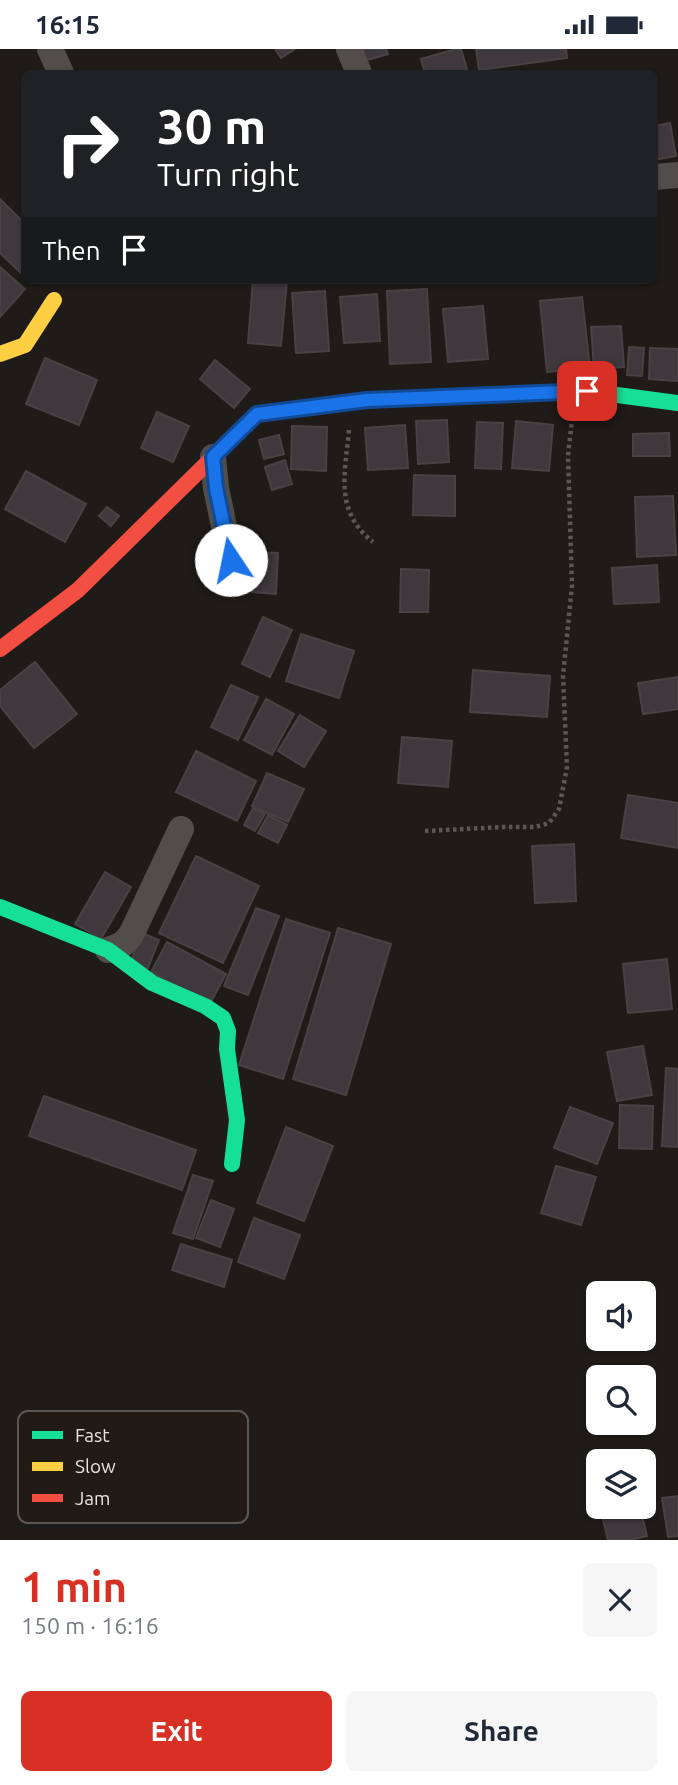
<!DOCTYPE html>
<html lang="en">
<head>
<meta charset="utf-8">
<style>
	body { margin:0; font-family:Ubuntu,sans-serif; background:#f6f6f7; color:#1f2937; height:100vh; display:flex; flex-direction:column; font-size:26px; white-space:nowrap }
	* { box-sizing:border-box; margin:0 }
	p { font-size:23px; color:#747a83 }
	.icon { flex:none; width:38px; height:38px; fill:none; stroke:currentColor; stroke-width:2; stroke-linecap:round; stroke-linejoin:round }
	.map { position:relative; height:1491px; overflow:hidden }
	.side { display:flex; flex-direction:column; background:#fff; flex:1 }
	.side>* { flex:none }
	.hud { position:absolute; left:21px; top:21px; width:637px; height:214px; border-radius:10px; box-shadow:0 2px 5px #0004; background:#202124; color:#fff; overflow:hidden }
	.controls { position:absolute; left:586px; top:1232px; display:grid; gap:14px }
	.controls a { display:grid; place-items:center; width:70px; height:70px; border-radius:10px; background:#fff; box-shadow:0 2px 5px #0004; font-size:35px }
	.pin { position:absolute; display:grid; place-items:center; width:60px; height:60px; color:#fff; margin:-30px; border-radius:14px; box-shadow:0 4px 10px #0006 }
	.me { position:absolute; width:77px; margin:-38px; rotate:349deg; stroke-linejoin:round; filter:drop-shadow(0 0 5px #0008) }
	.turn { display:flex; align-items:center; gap:24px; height:147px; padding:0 21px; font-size:32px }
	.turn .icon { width:91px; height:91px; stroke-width:2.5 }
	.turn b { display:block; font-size:49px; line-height:60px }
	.then { display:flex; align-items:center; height:66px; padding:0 21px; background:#0003; gap:14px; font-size:26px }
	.round { display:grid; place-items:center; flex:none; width:74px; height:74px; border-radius:10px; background:#f6f6f7 }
	.overview { display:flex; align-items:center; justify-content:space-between; height:119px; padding:0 21px }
	h1 { font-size:42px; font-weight:700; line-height:52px; color:#d93025 }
	.cta { display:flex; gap:14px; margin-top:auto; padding:14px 21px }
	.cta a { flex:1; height:80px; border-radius:10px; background:#d93025; color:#fff; font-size:28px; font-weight:700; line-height:80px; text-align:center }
	.cta a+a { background:#f6f6f7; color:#1f2937 }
	.status { display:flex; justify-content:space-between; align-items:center; height:49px; padding:0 35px; background:#fff; direction:ltr }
	.status svg { height:19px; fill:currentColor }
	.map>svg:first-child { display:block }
	.building { fill:#3f383c; stroke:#474344; stroke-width:2 }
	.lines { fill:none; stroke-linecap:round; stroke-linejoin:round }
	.path { stroke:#5a5756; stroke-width:4.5; stroke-dasharray:3.5 3.5; stroke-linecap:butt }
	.street { stroke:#514d4b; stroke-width:26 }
	.fast { stroke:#16e098; stroke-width:16 }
	.slow { stroke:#ffcf43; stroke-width:16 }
	.jam { stroke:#f24e42; stroke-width:16 }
	.route-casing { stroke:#114b97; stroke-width:18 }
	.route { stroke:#1a73e8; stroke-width:12 }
	.key { fill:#221a15; stroke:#5d5652; stroke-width:2 }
	.key-label { font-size:19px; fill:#e8e2df }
</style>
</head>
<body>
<div class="status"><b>16:15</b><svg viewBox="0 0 49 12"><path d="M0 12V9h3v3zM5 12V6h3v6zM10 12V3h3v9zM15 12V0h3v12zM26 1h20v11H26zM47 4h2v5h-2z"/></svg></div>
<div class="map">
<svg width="678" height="1491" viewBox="0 0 678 1491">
	<rect width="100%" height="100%" fill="#1f1b18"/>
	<!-- building -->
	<g class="building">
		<path d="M 275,0 L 295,0 L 281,9 Z"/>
		<path d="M 357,0 L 386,0 L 388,5 L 361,13 Z"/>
		<path d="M 456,0 L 461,0 L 468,24 L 425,24 L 421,10 Z"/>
		<path d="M 476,0 L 566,0 L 567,9 L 479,21 Z"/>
		<path d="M 670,74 L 676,107 L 654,111 L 654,77 Z"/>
		<path d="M 0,150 L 24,174 L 24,227 L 0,204 Z"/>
		<path d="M 0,218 L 25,240 L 0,268 Z"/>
		<path d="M 253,231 L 287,231 L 281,297 L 248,294 Z"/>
		<path d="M 427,240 L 431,313 L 390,315 L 387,242 Z"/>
		<path d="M 325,242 L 329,302 L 296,304 L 292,244 Z"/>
		<path d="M 377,245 L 380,292 L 344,294 L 340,248 Z"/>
		<path d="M 582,248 L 590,319 L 547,323 L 540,252 Z"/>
		<path d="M 483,257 L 488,310 L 448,313 L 443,260 Z"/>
		<path d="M 621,277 L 624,318 L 594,320 L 591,278 Z"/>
		<path d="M 629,298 L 644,299 L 642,327 L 627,326 Z"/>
		<path d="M 650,299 L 678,300 L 678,332 L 649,330 Z"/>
		<path d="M 45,309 L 97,331 L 79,376 L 26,355 Z"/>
		<path d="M 215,311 L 250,340 L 234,359 L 200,330 Z"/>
		<path d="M 157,363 L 189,377 L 173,413 L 141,399 Z"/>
		<path d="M 447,371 L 449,413 L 418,415 L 416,372 Z"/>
		<path d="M 516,372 L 553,376 L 549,422 L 512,419 Z"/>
		<path d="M 477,373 L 503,374 L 501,420 L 475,419 Z"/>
		<path d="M 405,376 L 408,419 L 368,421 L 365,379 Z"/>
		<path d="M 292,377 L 327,378 L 326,422 L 291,420 Z"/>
		<path d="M 669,384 L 670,407 L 633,407 L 633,385 Z"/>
		<path d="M 279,386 L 284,405 L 264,410 L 259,391 Z"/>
		<path d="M 285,411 L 292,435 L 272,441 L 265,418 Z"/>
		<path d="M 26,422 L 86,455 L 65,493 L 5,460 Z"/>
		<path d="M 414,426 L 455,427 L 455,467 L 413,466 Z"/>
		<path d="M 673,447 L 676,506 L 637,508 L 635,448 Z"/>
		<path d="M 107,458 L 119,467 L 111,477 L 99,467 Z"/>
		<path d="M 254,503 L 278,504 L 276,545 L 252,543 Z"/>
		<path d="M 657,516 L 659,553 L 614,555 L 612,519 Z"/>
		<path d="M 401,520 L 429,521 L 428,563 L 400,563 Z"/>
		<path d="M 263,568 L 292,581 L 270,628 L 242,615 Z"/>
		<path d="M 301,585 L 354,602 L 339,649 L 286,632 Z"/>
		<path d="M 35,613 L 77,665 L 34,699 L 0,657 L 0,641 Z"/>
		<path d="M 473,621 L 550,627 L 547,668 L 470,663 Z"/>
		<path d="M 678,628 L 678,660 L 643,665 L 638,634 Z"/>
		<path d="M 231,636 L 258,648 L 238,691 L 211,678 Z"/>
		<path d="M 266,650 L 294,665 L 272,706 L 244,691 Z"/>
		<path d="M 300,666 L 326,682 L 304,718 L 278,702 Z"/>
		<path d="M 402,688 L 452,692 L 448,738 L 398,734 Z"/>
		<path d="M 196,702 L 256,732 L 237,772 L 176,743 Z"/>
		<path d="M 267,724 L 304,740 L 288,773 L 252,757 Z"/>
		<path d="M 628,746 L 678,754 L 678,799 L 621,789 Z"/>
		<path d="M 253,759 L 265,765 L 255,782 L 244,776 Z"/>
		<path d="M 268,766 L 287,776 L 278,794 L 258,784 Z"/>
		<path d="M 574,795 L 576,852 L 535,854 L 532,797 Z"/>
		<path d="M 196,807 L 259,837 L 223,914 L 159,884 Z"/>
		<path d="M 105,823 L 131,838 L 101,890 L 75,875 Z"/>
		<path d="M 256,859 L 279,867 L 248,946 L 224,937 Z"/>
		<path d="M 286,870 L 330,884 L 283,1030 L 239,1016 Z"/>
		<path d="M 338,879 L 391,895 L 346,1046 L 293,1030 Z"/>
		<path d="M 142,884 L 159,891 L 146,924 L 129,917 Z"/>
		<path d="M 167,893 L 226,925 L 210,955 L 151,923 Z"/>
		<path d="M 667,910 L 672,960 L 628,964 L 623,915 Z"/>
		<path d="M 643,997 L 652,1046 L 617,1052 L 607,1003 Z"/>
		<path d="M 666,1019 L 678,1020 L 678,1098 L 662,1097 Z"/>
		<path d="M 44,1047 L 196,1101 L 182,1141 L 29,1087 Z"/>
		<path d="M 620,1056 L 653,1057 L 652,1100 L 619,1099 Z"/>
		<path d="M 570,1058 L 613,1074 L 597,1115 L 554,1099 Z"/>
		<path d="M 286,1078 L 333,1097 L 304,1172 L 257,1154 Z"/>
		<path d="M 556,1117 L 596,1128 L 581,1176 L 541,1164 Z"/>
		<path d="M 193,1126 L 213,1132 L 193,1190 L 173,1184 Z"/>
		<path d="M 211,1151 L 234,1160 L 220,1198 L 196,1189 Z"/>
		<path d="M 254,1169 L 300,1186 L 284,1230 L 238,1213 Z"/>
		<path d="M 181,1195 L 232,1211 L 224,1238 L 172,1221 Z"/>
		<path d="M 678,1447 L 678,1487 L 668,1488 L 662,1449 Z"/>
		<path d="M 600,1458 L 640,1458 L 647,1487 L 630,1491 L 608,1491 Z"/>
	</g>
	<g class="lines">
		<!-- path -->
		<g class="path">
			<path d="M 349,381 C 345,425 334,462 373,493"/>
			<path d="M 425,782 L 503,778 L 535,778 L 549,774 L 559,760 L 567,718 L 563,627 L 572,537 L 568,407 L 572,371"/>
		</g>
		<!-- street -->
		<g class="street">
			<path d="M 50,0 L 61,24"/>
			<path d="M 349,0 L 359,24"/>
			<path d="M 654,128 L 678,126"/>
			<path d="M 213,408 L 216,439 L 231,511"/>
			<path d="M 108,901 L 123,895 L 131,886 L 181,780"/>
		</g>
		<!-- fast -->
		<g class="fast">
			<path d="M 355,352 L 587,342 L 678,354"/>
			<path d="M 0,858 L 108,901 L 152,934 L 205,957 L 223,969 L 228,982 L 227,1000 L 237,1071 L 232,1115"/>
		</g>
		<!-- slow -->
		<path class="slow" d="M 0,305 L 25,296 L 54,251"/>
		<!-- jam -->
		<path class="jam" d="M 0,600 L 78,541 L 257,365 L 355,352"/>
	</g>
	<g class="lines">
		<defs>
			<path id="route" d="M 231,511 L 216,439 L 213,408 L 257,365 L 367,351 L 587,342"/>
		</defs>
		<!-- route casing -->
		<use href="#route" class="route-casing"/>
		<!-- route -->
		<use href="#route" class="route"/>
	</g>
	<!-- legend -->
	<rect x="18" y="1362" width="230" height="112" rx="10" class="key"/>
	<rect x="32" y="1382" width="31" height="8" fill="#16e098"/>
	<rect x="32" y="1413" width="31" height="9" fill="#ffcf43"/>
	<rect x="32" y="1445" width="31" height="8" fill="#f24e42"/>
	<g class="key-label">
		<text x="75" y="1393">Fast</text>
		<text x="75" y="1424">Slow</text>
		<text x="75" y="1456">Jam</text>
	</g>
</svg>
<div class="controls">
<a><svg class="icon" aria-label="sound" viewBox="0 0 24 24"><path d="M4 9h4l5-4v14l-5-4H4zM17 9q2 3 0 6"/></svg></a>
<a><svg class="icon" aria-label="search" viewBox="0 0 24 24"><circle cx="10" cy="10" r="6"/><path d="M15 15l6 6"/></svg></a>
<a><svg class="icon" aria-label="layers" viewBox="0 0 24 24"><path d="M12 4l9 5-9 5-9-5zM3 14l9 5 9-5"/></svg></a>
</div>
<div class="pin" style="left:587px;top:342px;background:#d93025"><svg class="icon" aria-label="arrive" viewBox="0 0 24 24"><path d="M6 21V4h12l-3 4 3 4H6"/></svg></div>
<svg class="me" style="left:231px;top:511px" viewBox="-20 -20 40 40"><circle r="19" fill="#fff"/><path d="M0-13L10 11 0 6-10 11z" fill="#1a73e8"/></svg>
<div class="hud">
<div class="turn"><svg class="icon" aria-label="right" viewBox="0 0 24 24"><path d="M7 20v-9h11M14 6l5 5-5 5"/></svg><div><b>30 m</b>Turn right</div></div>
<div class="then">Then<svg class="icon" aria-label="arrive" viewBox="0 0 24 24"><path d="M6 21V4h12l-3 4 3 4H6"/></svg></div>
</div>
</div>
<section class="side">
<div class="overview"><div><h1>1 min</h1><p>150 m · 16:16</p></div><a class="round"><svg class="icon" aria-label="close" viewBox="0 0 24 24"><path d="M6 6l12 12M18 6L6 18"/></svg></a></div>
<div class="cta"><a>Exit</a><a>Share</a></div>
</section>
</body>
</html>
